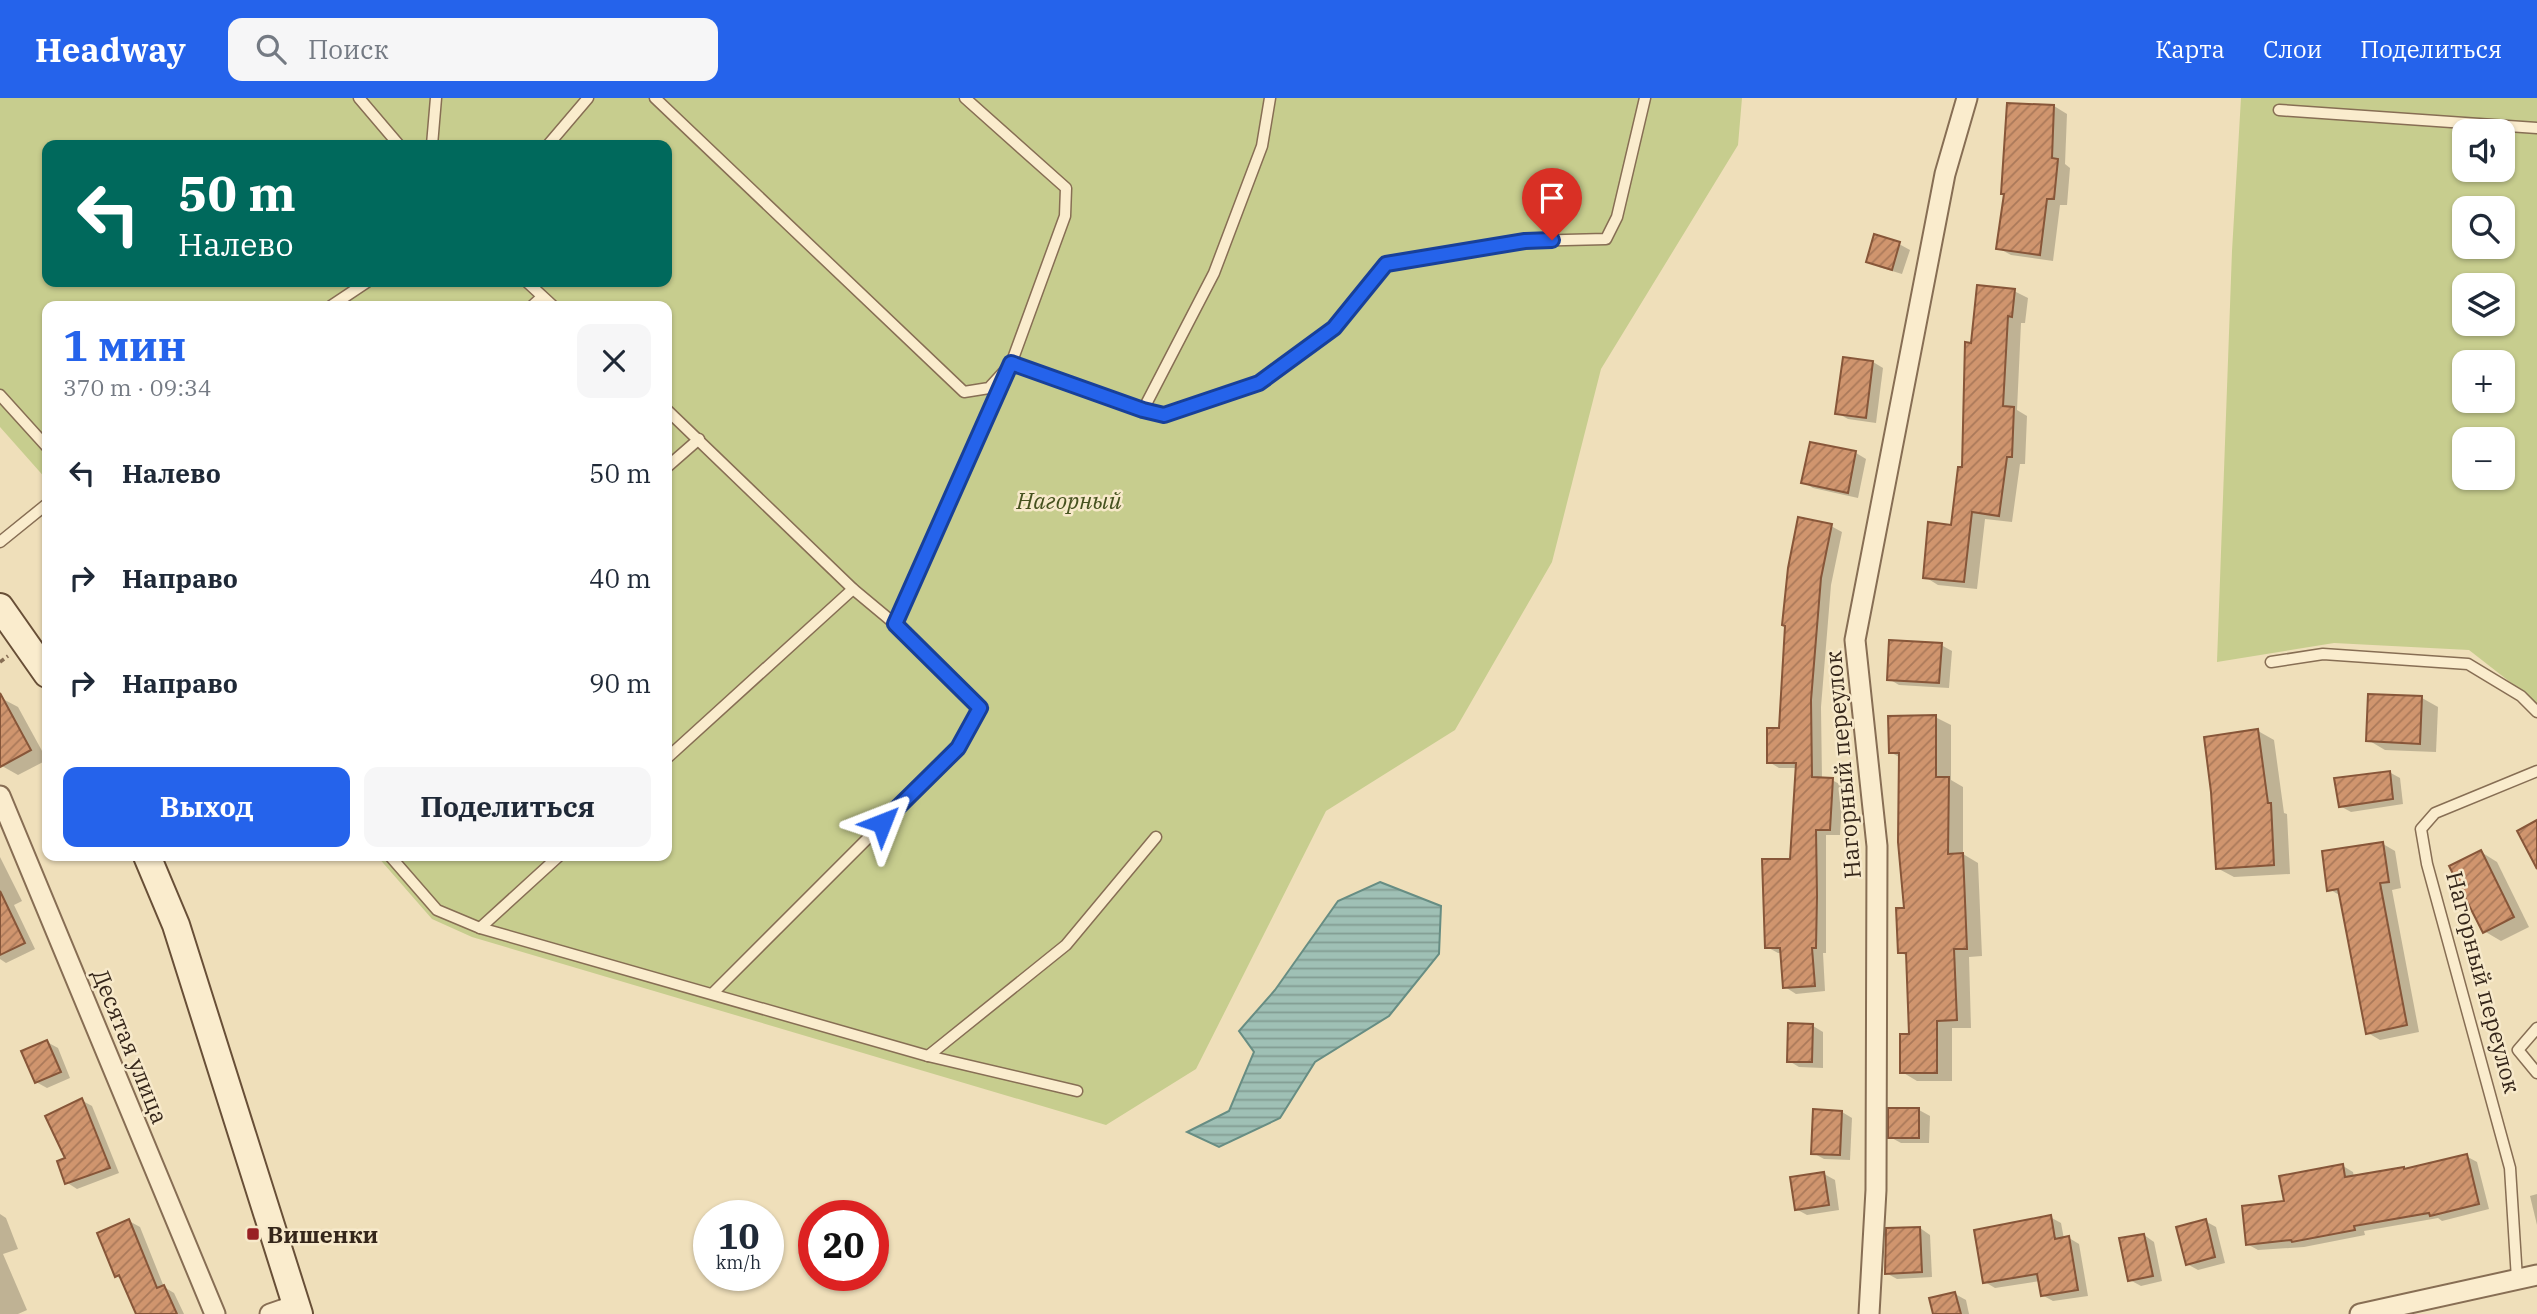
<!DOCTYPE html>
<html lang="ru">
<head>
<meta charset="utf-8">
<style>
	body { margin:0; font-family:"IBM Plex Serif",serif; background:#f6f6f7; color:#1f2937; height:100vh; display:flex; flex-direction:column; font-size:26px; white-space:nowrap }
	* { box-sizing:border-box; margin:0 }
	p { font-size:23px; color:#747a83 }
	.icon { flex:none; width:38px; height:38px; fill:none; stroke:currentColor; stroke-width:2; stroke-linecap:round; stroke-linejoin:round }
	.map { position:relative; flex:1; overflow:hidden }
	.details { position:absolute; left:42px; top:203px; width:630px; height:560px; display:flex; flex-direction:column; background:#fff; border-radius:14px; box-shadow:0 2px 5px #0004 }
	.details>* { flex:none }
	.guide { position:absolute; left:42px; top:42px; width:630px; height:147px; border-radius:14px; box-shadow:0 2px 5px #0004; background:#00695c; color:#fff; overflow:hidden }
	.buttons { position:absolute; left:2452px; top:21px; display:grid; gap:14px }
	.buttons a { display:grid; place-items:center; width:63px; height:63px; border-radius:14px; background:#fff; box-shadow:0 2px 5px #0004; font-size:35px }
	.speed { position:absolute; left:693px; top:1102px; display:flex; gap:14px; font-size:35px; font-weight:700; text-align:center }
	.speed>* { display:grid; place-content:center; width:91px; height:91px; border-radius:50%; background:#fff; box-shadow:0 2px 5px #0004; line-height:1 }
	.speed small { font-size:18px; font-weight:400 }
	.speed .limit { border:10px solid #d22; background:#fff; color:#111 }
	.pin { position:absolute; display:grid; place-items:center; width:60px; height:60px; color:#fff; margin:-72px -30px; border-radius:50% 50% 50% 0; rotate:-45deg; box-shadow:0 0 7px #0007 }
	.pin .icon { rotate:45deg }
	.me { position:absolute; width:77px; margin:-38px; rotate:45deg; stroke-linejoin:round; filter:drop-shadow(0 0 5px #0008) }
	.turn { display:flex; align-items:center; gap:24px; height:147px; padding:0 21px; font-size:32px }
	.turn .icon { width:91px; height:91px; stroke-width:2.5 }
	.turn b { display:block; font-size:49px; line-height:60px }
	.round { display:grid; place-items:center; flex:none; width:74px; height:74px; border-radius:14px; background:#f6f6f7 }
	.summary { display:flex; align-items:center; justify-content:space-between; height:119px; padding:0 21px }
	h1 { font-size:42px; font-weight:700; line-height:52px; color:#2563eb }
	.cta { display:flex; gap:14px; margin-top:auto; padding:14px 21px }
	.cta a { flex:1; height:80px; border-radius:14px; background:#2563eb; color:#fff; font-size:28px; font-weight:700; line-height:80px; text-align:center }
	.cta a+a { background:#f6f6f7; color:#1f2937 }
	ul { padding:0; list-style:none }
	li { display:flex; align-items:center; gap:21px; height:105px; padding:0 21px }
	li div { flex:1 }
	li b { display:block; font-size:26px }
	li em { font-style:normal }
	header { display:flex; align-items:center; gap:42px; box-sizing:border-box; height:98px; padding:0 35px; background:#2563eb; color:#fff }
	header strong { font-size:33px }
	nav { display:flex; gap:38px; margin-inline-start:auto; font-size:24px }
	.search { width:490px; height:63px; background:#f6f6f7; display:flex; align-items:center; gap:18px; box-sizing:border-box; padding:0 24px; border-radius:14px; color:#747a83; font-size:26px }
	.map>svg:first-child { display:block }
	.green { fill:#c7cd8e; fill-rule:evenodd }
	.water { fill:url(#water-rules); stroke:#678d83; stroke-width:2 }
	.shadow { fill:#0003 }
	.building { fill:url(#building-hatch); stroke:#875639; stroke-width:2 }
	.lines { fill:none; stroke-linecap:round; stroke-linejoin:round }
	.lane-casing { stroke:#876e54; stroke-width:13 }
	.street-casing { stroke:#876e54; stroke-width:23 }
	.secondary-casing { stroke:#684f37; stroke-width:30 }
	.path { stroke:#876e54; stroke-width:3.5; stroke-dasharray:5 3.5; stroke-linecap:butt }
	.lane { stroke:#faeccd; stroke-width:10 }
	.street { stroke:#faeccd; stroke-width:19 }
	.secondary { stroke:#faeccd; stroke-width:26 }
	.route-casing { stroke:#184099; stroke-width:18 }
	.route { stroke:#2563eb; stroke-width:12 }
	.poi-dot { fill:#982124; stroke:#f7e9ca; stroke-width:2.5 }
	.labels { text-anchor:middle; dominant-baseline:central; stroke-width:5; stroke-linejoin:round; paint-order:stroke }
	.park-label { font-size:23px; font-style:italic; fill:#46521f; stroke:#f7e9ca }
	.street-label { font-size:23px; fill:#35261a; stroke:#f7e9ca }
	.poi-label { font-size:23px; font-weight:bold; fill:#35261a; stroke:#f7e9ca; text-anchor:start }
</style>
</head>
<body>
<header>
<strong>Headway</strong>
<div class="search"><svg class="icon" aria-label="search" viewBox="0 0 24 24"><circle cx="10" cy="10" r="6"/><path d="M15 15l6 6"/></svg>Поиск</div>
<nav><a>Карта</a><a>Слои</a><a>Поделиться</a></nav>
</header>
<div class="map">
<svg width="2537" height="1216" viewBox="0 0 2537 1216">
	<defs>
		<pattern id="water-rules" width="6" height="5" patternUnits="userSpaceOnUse" patternTransform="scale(1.75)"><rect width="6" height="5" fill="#9fc0b5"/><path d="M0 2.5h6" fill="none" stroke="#829c92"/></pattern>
		<pattern id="building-hatch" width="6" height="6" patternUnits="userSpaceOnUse" patternTransform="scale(1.75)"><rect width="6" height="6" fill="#d0956e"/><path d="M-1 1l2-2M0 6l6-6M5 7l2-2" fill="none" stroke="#aa795a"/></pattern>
	</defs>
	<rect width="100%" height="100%" fill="#efdfba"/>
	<!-- green -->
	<g class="green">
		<path d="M 0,0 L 1742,0 L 1738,47 L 1601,271 L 1552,464 L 1455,632 L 1326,713 L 1196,971 L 1106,1027 L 472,839 L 432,821 L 377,758 L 667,758 L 667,208 L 47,208 L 47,382 L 0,329 ZM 47,47 L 667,47 L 667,184 L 47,184 Z"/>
		<path d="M 2241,0 L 2537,0 L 2537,605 L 2469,552 L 2334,545 L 2217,564 L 2232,153 ZM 2464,33 L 2502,33 L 2502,72 L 2464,72 ZM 2464,110 L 2502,110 L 2502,149 L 2464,149 ZM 2464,187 L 2502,187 L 2502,226 L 2464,226 ZM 2464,264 L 2502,264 L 2502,303 L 2464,303 ZM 2464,341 L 2502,341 L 2502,380 L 2464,380 Z"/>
	</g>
	<!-- water -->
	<path class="water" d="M 1380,784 L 1441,808 L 1439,856 L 1389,918 L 1315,964 L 1280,1020 L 1219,1049 L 1187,1034 L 1229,1013 L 1254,954 L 1239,933 L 1275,892 L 1338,803 Z"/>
	<!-- shadow -->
	<g class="shadow">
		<path d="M 2054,8 L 2067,16 L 2065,66 L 2070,70 L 2067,107 L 2060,107 L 2053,163 L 2011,157 L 1998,150 L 2006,97 L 2002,95 Z"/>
		<path d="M 1899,146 L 1910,152 L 1902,176 L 1879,169 L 1868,163 Z"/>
		<path d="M 2014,193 L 2028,200 L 2025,225 L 2021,225 L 2017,312 L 2027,318 L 2025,366 L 2020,366 L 2012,424 L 1985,421 L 1977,491 L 1938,487 L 1925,479 L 1952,428 L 1964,371 L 1973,247 Z"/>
		<path d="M 1873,264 L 1883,270 L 1876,325 L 1848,321 L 1837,315 Z"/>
		<path d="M 1856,355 L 1866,361 L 1858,400 L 1813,390 L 1803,384 Z"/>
		<path d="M 1831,428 L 1842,434 L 1831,487 L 1821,609 L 1822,681 L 1832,682 L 1843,688 L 1840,737 L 1826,737 L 1826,855 L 1823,855 L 1825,893 L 1796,896 L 1785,889 L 1783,855 L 1778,855 L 1767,849 L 1792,762 L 1797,670 L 1779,670 L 1769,664 L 1781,632 Z"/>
		<path d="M 1941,547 L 1952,553 L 1949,590 L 1899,587 L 1889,581 Z"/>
		<path d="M 1,600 L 18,609 L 47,662 L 18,677 L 2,668 L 0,664 Z"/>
		<path d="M 2422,600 L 2438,609 L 2436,654 L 2385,652 L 2368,642 Z"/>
		<path d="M 1935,619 L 1951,627 L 1951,682 L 1963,689 L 1963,756 L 1978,765 L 1982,858 L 1969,859 L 1971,930 L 1952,930 L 1952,983 L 1917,983 L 1902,974 L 1910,938 L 1907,858 L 1900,854 L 1906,811 L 1901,660 L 1890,654 Z"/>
		<path d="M 2258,633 L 2274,642 L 2284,715 L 2287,716 L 2290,776 L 2234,779 L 2217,770 Z"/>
		<path d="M 2389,674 L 2400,680 L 2403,706 L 2351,714 L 2340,708 Z"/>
		<path d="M 2383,746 L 2395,753 L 2401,790 L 2392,792 L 2419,934 L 2380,942 L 2368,935 L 2341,798 L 2329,791 Z"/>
		<path d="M 2481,754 L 2497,764 L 2529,829 L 2501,843 L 2484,833 Z"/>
		<path d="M 0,759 L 22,803 L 14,807 L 35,851 L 6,865 L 0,861 Z"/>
		<path d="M 1813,928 L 1823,934 L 1823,970 L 1799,969 L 1789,963 Z"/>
		<path d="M 47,944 L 58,950 L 70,980 L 47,990 L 36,984 Z"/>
		<path d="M 81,1002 L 92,1008 L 119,1075 L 77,1091 L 66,1084 Z"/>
		<path d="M 1919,1012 L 1930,1018 L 1929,1045 L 1901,1045 L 1890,1039 Z"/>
		<path d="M 1842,1014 L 1852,1020 L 1850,1062 L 1824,1061 L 1813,1055 Z"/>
		<path d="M 2466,1058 L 2477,1064 L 2489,1111 L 2442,1123 L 2438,1120 L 2364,1133 L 2365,1137 L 2304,1149 L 2258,1152 L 2247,1146 L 2286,1105 L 2343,1068 L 2353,1074 L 2354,1079 L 2403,1071 L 2407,1072 Z"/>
		<path d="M 1824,1076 L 1835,1082 L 1839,1112 L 1807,1117 L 1796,1111 Z"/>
		<path d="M 2537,1096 L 2537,1127 L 2530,1098 Z"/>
		<path d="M 0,1116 L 6,1120 L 18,1151 L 3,1156 L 27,1212 L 18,1216 L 0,1216 Z"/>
		<path d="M 2050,1119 L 2061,1125 L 2064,1141 L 2069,1140 L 2079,1146 L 2088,1198 L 2053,1203 L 2042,1197 L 2040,1183 L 1995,1190 L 1985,1184 Z"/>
		<path d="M 129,1123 L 140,1129 L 164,1189 L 174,1195 L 184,1216 L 144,1216 L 123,1182 L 116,1178 Z"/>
		<path d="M 2205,1123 L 2216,1129 L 2225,1165 L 2198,1172 L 2187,1166 Z"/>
		<path d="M 1920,1130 L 1930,1137 L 1932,1179 L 1897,1181 L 1886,1175 Z"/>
		<path d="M 2144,1137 L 2154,1144 L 2162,1183 L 2141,1188 L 2130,1182 Z"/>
		<path d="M 1955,1196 L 1966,1202 L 1969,1216 L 1935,1216 Z"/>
	</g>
	<!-- building -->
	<g class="building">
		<path d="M 2007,5 L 2054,7 L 2052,60 L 2058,61 L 2054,101 L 2047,101 L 2040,157 L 1996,151 L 2004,96 L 2001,96 Z"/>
		<path d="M 1874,136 L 1900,144 L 1892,172 L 1866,164 Z"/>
		<path d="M 1977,187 L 2015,191 L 2012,219 L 2008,218 L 2003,308 L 2014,309 L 2012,359 L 2007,359 L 1999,418 L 1972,414 L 1964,484 L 1923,480 L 1928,424 L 1951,427 L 1958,369 L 1962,369 L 1965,244 L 1971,245 Z"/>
		<path d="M 1843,259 L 1873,263 L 1866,320 L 1835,316 Z"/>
		<path d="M 1810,344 L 1856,353 L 1848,395 L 1801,385 Z"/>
		<path d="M 1798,419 L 1832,426 L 1821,480 L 1811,602 L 1812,679 L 1833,680 L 1830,732 L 1816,732 L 1817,798 L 1816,850 L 1812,850 L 1815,888 L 1783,890 L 1780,850 L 1765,850 L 1762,761 L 1790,761 L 1796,665 L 1767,665 L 1767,630 L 1779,630 L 1785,528 L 1782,527 L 1788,470 Z"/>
		<path d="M 1889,542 L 1942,545 L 1939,585 L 1887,582 Z"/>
		<path d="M 0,595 L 31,652 L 0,669 Z"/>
		<path d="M 2368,596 L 2422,598 L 2420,646 L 2366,643 Z"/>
		<path d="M 1936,617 L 1936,679 L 1949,679 L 1948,756 L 1963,755 L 1967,851 L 1954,851 L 1957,922 L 1937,923 L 1937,975 L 1900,975 L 1900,936 L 1909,936 L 1906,855 L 1898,855 L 1896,810 L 1904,810 L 1898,744 L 1899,655 L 1889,655 L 1888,618 Z"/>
		<path d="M 2258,631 L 2268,705 L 2271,705 L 2274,767 L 2216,771 L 2211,694 L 2204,639 Z"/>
		<path d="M 2390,673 L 2393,701 L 2339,709 L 2334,680 Z"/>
		<path d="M 2537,722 L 2537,771 L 2517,733 Z"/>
		<path d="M 2383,744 L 2389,784 L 2380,785 L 2407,927 L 2366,936 L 2338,791 L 2327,793 L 2322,753 Z"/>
		<path d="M 2481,752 L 2514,819 L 2483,835 L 2449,768 Z"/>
		<path d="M 0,793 L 25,845 L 0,857 Z"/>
		<path d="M 1788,925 L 1813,926 L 1812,964 L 1787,964 Z"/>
		<path d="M 47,942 L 61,974 L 35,985 L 21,953 Z"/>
		<path d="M 82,1000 L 110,1070 L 65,1086 L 57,1063 L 65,1060 L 45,1018 Z"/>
		<rect x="1888" y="1010" width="31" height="30"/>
		<path d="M 1813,1011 L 1842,1013 L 1840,1057 L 1811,1056 Z"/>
		<path d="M 2467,1056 L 2479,1106 L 2430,1118 L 2429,1115 L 2354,1128 L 2355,1132 L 2292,1144 L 2291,1142 L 2246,1147 L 2242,1108 L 2284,1103 L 2279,1078 L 2343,1066 L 2345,1079 L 2404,1069 L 2404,1071 Z"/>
		<path d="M 1824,1074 L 1829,1107 L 1795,1112 L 1790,1079 Z"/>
		<path d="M 2051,1117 L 2055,1141 L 2069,1138 L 2078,1192 L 2041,1198 L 2037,1176 L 1983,1185 L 1974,1132 Z"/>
		<path d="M 129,1121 L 157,1190 L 164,1187 L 177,1216 L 136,1216 L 119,1177 L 115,1179 L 97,1135 Z"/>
		<path d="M 2206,1121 L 2215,1159 L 2186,1167 L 2176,1129 Z"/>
		<path d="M 1920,1129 L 1922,1174 L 1885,1176 L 1886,1130 Z"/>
		<path d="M 2144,1136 L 2153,1178 L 2128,1183 L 2119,1140 Z"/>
		<path d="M 1955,1194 L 1961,1216 L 1933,1216 L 1929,1200 Z"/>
	</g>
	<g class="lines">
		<defs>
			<g id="lane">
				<path d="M 359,0 L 399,47"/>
				<path d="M 655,0 L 964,294 L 989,290 L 1011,266 L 1143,312 L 1164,317 L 1260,285 L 1334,230 L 1386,166 L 1525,143 L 1606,141 L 1617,119 L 1645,0"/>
				<path d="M 2279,12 L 2537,30"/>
				<path d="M 432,47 L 436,0"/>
				<path d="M 548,47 L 588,0"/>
				<path d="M 527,184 L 553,208"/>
				<path d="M 331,208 L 367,184"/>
				<path d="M 532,208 L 542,199"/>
				<path d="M 0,297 L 47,349"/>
				<path d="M 667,312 L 853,491 L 895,526 L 980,610 L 958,650 L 713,895"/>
				<path d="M 1143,312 L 1214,175 L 1262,48 L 1270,0"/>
				<path d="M 667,369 L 699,341"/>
				<path d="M 0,444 L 47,406"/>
				<path d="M 895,526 L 1011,266 L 1065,118 L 1066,90 L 965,0"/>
				<path d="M 2271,564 L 2323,556 L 2468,566 L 2521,598 L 2537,614"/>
				<path d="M 667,660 L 853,491"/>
				<path d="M 390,758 L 437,812 L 480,830 L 928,958 L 1077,993"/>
				<path d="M 480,830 L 559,758"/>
				<path d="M 2537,930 L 2518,952 L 2537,975"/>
				<path d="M 928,958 L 1066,847 L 1156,739"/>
				<path d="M 2517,1181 L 2510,1070 L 2427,766 L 2421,731 L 2435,715 L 2537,673"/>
			</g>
			<g id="street">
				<path d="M 0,698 L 215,1216"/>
				<path d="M 270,1216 L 296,1207"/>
				<path d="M 1869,1216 L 1876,1092 L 1877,748 L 1855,542 L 1945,76 L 1967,0"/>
				<path d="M 2360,1216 L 2537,1177"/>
			</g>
			<g id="secondary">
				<path d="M 0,509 L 47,576"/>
				<path d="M 147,758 L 176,827 L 299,1216"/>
			</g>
		</defs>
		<!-- lane casing -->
		<use href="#lane" class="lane-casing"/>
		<!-- street casing -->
		<use href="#street" class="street-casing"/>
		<!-- secondary casing -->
		<use href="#secondary" class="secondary-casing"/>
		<!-- path -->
		<path class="path" d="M 0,564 L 8,558"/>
		<!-- lane -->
		<use href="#lane" class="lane"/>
		<!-- street -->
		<use href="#street" class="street"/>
		<!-- secondary -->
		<use href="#secondary" class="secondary"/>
	</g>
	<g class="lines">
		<defs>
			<path id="route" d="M 882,725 L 958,650 L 980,610 L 895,526 L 1011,265 L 1143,312 L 1164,317 L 1259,285 L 1334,230 L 1386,166 L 1525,143 L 1552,142"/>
		</defs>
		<!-- route casing -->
		<use href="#route" class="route-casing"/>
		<!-- route -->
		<use href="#route" class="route"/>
	</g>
	<!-- markers -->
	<rect class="poi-dot" x="246" y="1129" width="14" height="14" rx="3.5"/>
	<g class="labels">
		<!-- park labels -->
		<g class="park-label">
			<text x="1069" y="402">Нагорный</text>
		</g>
		<!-- street labels -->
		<g class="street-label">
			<text transform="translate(1842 667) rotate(-95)">Нагорный переулок</text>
			<text transform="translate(2484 884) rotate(75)">Нагорный переулок</text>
			<text transform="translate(131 948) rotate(68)">Десятая улица</text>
		</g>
		<!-- poi labels -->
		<g class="poi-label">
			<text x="267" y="1136">Вишенки</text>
		</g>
	</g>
</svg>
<div class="buttons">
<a><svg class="icon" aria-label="sound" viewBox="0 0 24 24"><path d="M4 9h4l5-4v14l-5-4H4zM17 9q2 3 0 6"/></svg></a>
<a><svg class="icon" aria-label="search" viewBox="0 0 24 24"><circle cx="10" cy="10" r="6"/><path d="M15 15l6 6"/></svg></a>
<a><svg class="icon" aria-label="layers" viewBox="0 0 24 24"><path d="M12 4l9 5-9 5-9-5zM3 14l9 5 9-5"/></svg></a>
<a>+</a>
<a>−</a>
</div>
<div class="speed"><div>10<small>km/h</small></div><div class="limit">20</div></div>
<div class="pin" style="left:1552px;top:142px;background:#d93025"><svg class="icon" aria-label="arrive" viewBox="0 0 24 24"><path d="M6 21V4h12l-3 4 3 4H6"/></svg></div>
<svg class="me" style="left:882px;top:725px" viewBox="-20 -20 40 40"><path d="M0-17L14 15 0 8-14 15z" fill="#2563eb" stroke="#fff" stroke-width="4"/></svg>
<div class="guide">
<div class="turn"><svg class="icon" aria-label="left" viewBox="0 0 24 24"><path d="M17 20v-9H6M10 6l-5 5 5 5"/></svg><div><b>50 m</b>Налево</div></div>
</div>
<section class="details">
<div class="summary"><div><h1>1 мин</h1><p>370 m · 09:34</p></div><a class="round"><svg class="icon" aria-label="close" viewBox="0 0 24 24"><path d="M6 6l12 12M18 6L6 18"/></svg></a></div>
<ul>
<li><svg class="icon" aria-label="left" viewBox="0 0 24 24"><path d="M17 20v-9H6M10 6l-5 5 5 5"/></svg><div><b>Налево</b></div><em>50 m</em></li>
<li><svg class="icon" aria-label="right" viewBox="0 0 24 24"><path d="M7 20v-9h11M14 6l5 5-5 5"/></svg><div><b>Направо</b></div><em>40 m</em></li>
<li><svg class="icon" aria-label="right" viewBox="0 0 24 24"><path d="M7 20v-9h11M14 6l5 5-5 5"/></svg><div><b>Направо</b></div><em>90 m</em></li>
</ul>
<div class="cta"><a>Выход</a><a>Поделиться</a></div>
</section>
</div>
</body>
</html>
